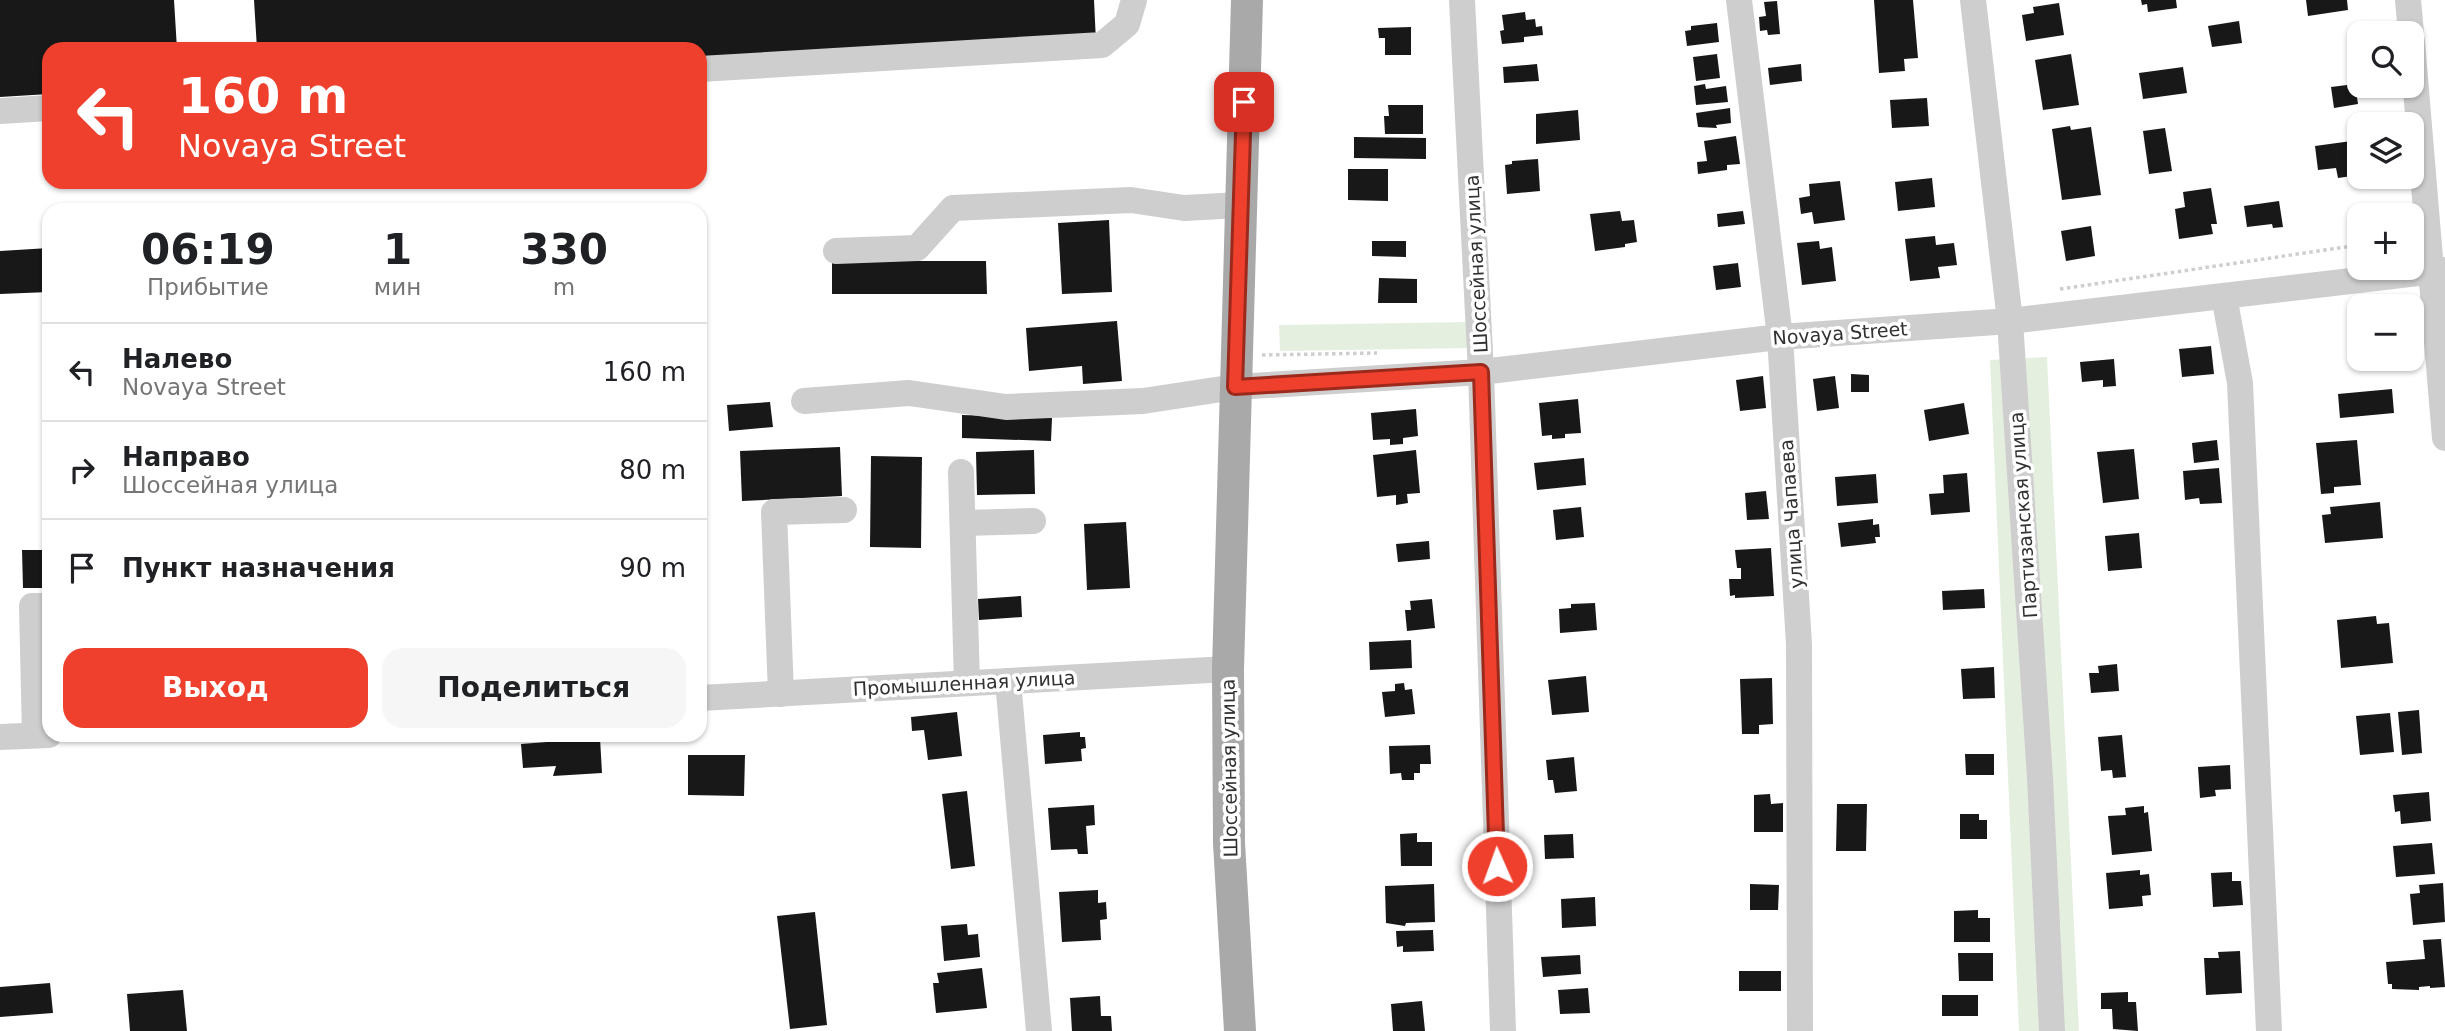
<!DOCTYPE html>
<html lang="ru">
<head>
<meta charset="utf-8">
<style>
	body { margin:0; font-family:"DejaVu Sans",sans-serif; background:#f6f6f6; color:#202124; height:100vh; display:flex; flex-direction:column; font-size:26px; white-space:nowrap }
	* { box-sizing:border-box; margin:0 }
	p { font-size:23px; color:#757577 }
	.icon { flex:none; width:38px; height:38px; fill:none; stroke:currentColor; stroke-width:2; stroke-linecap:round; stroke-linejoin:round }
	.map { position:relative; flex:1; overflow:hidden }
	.panel { position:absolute; left:42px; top:203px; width:665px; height:539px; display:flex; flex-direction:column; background:#fff; border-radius:21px; box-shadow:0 2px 5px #0004 }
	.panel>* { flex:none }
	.top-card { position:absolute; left:42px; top:42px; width:665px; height:147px; border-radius:21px; box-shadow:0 2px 5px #0004; background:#ef402d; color:#fff; overflow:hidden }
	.tools { position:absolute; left:2347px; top:21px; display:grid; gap:14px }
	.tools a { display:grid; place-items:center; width:77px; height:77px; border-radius:14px; background:#fff; box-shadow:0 2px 5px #0004; font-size:35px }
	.pin { position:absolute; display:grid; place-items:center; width:60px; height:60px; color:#fff; margin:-30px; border-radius:14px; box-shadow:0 4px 10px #0006 }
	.me { position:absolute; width:77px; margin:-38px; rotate:358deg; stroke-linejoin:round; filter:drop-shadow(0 0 5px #0008) }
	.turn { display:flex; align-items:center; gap:24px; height:147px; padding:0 21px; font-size:32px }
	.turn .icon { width:91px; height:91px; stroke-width:2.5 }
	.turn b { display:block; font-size:49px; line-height:60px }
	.eta { display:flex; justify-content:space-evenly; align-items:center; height:119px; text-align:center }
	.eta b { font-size:42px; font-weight:700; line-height:49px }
	.cta { display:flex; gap:14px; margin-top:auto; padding:14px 21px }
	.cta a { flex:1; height:80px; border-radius:21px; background:#ef402d; color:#fff; font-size:28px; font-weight:700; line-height:80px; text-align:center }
	.cta a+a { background:#f6f6f6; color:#202124 }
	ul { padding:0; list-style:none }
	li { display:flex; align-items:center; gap:21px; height:98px; padding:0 21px; border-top:2px solid #e0e0e0 }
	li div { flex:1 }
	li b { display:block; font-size:26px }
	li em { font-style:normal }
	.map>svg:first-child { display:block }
	.green { fill:#e5efdf }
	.building { fill:#181818 }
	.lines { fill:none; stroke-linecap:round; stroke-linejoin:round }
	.path { stroke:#cecece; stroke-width:3.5; stroke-dasharray:3.5 3.5; stroke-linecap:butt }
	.minor { stroke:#cecece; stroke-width:26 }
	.major { stroke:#a9a9a9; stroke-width:32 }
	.route-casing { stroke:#9b2a1d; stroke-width:18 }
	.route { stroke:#ef402d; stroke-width:12 }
	.labels { text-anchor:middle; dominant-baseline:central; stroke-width:7; stroke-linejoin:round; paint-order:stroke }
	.street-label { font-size:19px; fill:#313131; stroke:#fff }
</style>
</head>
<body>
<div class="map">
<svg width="2445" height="1031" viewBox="0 0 2445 1031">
	<rect width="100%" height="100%" fill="#fff"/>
	<!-- green -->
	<g class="green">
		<path d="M 1469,322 L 1469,348 L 1280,351 L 1279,325 Z"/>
		<path d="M 2047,357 L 2079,1031 L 2019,1031 L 1990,360 Z"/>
	</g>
	<!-- building -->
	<g class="building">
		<path d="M 0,0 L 174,0 L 177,49 L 49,49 L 49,94 L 0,97 Z"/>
		<path d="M 254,0 L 1094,0 L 1096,42 L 700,67 L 700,49 L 257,49 Z"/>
		<path d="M 1874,0 L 1913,0 L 1918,58 L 1904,59 L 1905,71 L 1879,73 Z"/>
		<path d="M 2141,0 L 2176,0 L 2177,8 L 2148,12 L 2147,4 L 2142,5 Z"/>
		<path d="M 2306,0 L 2347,0 L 2348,10 L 2308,16 Z"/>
		<path d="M 1777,1 L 1780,34 L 1768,35 L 1767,30 L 1760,31 L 1759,17 L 1766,16 L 1764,2 Z"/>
		<path d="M 2059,3 L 2064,35 L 2026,41 L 2022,15 L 2034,13 L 2033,7 Z"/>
		<path d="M 1525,12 L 1526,20 L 1535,19 L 1536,27 L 1542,26 L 1543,35 L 1524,37 L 1524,42 L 1502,44 L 1500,31 L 1504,30 L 1502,15 Z"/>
		<path d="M 2239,21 L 2242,43 L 2212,47 L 2208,26 Z"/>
		<path d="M 1717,23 L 1719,42 L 1687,46 L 1685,31 L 1691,30 L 1691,26 Z"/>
		<path d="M 1411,27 L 1411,55 L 1385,55 L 1385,38 L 1379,38 L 1378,28 Z"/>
		<path d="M 1717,54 L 1720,78 L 1696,81 L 1693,57 Z"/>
		<path d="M 2071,54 L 2079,105 L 2043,110 L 2035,60 Z"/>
		<path d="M 1537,64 L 1539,81 L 1504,83 L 1503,67 Z"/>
		<path d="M 1801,64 L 1802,81 L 1770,85 L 1768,68 Z"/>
		<path d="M 2183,67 L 2187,93 L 2143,99 L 2139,73 Z"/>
		<path d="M 1705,84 L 1706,89 L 1726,86 L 1728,102 L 1696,105 L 1694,86 Z"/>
		<path d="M 2355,84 L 2358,104 L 2334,108 L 2331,87 Z"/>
		<path d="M 1927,98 L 1929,126 L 1892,128 L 1890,100 Z"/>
		<path d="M 1388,105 L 1423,105 L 1423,134 L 1385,134 L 1384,116 L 1389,116 Z"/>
		<path d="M 1730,108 L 1731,123 L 1716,125 L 1717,128 L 1698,127 L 1696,113 Z"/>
		<path d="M 1578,110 L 1580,140 L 1536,144 L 1536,114 Z"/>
		<path d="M 2070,126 L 2071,130 L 2091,127 L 2101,195 L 2062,200 L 2052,129 Z"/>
		<path d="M 2165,128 L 2172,171 L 2149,174 L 2143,131 Z"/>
		<path d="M 1736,136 L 1740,164 L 1727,165 L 1727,170 L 1698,174 L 1697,162 L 1707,161 L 1704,141 Z"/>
		<path d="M 1354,137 L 1426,138 L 1426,159 L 1354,158 Z"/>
		<path d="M 2359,140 L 2359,175 L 2338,178 L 2336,168 L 2318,170 L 2315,146 Z"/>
		<path d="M 1538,159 L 1540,191 L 1507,194 L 1505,165 L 1512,164 L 1512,161 Z"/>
		<path d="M 1348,169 L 1388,169 L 1388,201 L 1348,200 Z"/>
		<path d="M 1932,178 L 1935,207 L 1898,211 L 1895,182 Z"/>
		<path d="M 1840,181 L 1845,220 L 1814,224 L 1812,212 L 1801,214 L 1799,198 L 1810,196 L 1809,184 Z"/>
		<path d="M 2211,188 L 2217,224 L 2211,224 L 2213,234 L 2179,239 L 2175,209 L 2185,207 L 2183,192 Z"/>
		<path d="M 2279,201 L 2283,227 L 2273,228 L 2272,224 L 2247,227 L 2244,206 Z"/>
		<path d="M 1620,211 L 1622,221 L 1634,220 L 1637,242 L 1625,244 L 1625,247 L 1595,251 L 1590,214 Z"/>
		<path d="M 1743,211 L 1745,224 L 1718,227 L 1717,214 Z"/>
		<path d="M 1109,220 L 1112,292 L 1062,294 L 1058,223 Z"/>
		<path d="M 2091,226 L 2095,256 L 2066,261 L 2061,231 Z"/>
		<path d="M 1935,236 L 1936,245 L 1954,243 L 1957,265 L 1938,267 L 1940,278 L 1910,281 L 1905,239 Z"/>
		<path d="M 1372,241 L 1406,241 L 1406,257 L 1372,256 Z"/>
		<path d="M 1819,241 L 1820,249 L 1832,247 L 1836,281 L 1802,285 L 1797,243 Z"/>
		<path d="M 49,248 L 49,292 L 0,294 L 0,251 Z"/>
		<path d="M 832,261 L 986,261 L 987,294 L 832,294 Z"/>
		<path d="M 1738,263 L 1741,287 L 1716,290 L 1713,266 Z"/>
		<path d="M 1379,278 L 1417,279 L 1417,303 L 1378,303 Z"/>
		<path d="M 2359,311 L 2359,339 L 2353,339 L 2351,312 Z"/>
		<path d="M 1117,321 L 1122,381 L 1083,384 L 1082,366 L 1029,371 L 1026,328 Z"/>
		<path d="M 2211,346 L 2214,374 L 2182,377 L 2179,349 Z"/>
		<path d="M 2114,359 L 2116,386 L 2103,387 L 2103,380 L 2082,382 L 2080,362 Z"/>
		<path d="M 1851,374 L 1869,375 L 1869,392 L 1851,392 Z"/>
		<path d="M 1763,376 L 1766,408 L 1740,411 L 1736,380 Z"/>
		<path d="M 1835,376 L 1839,408 L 1817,411 L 1813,379 Z"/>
		<path d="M 2392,389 L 2394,413 L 2340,418 L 2338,394 Z"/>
		<path d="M 1578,399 L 1581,433 L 1565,434 L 1565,438 L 1552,439 L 1552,435 L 1542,436 L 1539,403 Z"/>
		<path d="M 770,402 L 773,427 L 729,431 L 727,405 Z"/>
		<path d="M 1964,403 L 1969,434 L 1929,441 L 1924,410 Z"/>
		<path d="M 1416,409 L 1418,436 L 1403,438 L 1403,444 L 1390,445 L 1390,439 L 1373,440 L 1371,413 Z"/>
		<path d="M 962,415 L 1052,418 L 1051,441 L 962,438 Z"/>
		<path d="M 2217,440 L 2219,460 L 2194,463 L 2192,443 Z"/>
		<path d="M 2357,440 L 2361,485 L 2334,487 L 2334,493 L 2321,494 L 2316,443 Z"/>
		<path d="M 840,447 L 842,496 L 742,501 L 740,451 Z"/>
		<path d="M 2134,449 L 2139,499 L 2103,503 L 2097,452 Z"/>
		<path d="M 1034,450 L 1035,494 L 977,495 L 976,452 Z"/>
		<path d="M 1416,450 L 1420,493 L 1407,494 L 1408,503 L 1396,505 L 1396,495 L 1377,497 L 1373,455 Z"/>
		<path d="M 871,456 L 922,457 L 921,548 L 870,547 Z"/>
		<path d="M 1584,458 L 1586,485 L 1537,490 L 1534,463 Z"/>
		<path d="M 2219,468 L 2222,503 L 2200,504 L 2199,498 L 2185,500 L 2183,471 Z"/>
		<path d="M 1967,473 L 1970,512 L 1931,515 L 1929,494 L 1944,493 L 1943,475 Z"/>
		<path d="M 1876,474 L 1878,503 L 1837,506 L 1835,477 Z"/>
		<path d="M 1766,491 L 1769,519 L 1747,520 L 1745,493 Z"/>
		<path d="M 2380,502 L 2383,538 L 2325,543 L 2322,515 L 2331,514 L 2330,507 Z"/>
		<path d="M 1581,507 L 1584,537 L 1556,540 L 1553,510 Z"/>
		<path d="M 1873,519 L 1873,525 L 1879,524 L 1880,537 L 1875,537 L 1876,543 L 1841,547 L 1838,523 Z"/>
		<path d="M 1126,522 L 1130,588 L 1087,590 L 1084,524 Z"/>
		<path d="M 2139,533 L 2142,568 L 2108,571 L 2105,536 Z"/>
		<path d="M 1429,541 L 1430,559 L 1398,562 L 1396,544 Z"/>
		<path d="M 1771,548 L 1774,596 L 1735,598 L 1735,595 L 1730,596 L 1729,579 L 1741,579 L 1741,568 L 1737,568 L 1735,550 Z"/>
		<path d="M 22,550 L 49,550 L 49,588 L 23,588 Z"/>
		<path d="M 1984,589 L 1985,608 L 1943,610 L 1942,591 Z"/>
		<path d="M 1021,596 L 1022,617 L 979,620 L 978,599 Z"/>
		<path d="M 1432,599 L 1435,628 L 1407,631 L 1405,610 L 1411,610 L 1410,601 Z"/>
		<path d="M 1595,603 L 1597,630 L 1560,633 L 1559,609 L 1571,608 L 1571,604 Z"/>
		<path d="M 2376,616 L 2377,624 L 2389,623 L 2393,663 L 2341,668 L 2337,620 Z"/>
		<path d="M 1411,640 L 1412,668 L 1370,670 L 1369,642 Z"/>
		<path d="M 2117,664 L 2119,691 L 2091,693 L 2089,673 L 2099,673 L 2098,666 Z"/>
		<path d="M 1994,667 L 1995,698 L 1963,699 L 1961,669 Z"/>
		<path d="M 1586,676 L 1589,712 L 1552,715 L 1548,680 Z"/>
		<path d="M 1772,678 L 1773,724 L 1759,725 L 1759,734 L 1742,734 L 1740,679 Z"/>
		<path d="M 1404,683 L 1405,690 L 1412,689 L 1415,714 L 1385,717 L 1382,692 L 1395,691 L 1395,684 Z"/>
		<path d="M 2419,710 L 2422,753 L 2402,755 L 2398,712 Z"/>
		<path d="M 957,712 L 962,756 L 928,760 L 924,730 L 912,731 L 911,717 Z"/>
		<path d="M 2390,713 L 2394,752 L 2360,755 L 2356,716 Z"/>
		<path d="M 1080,732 L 1080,737 L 1085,737 L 1086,748 L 1081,749 L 1082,761 L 1045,764 L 1043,735 Z"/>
		<path d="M 2122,735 L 2126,777 L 2113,778 L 2112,770 L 2101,771 L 2098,737 Z"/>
		<path d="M 600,738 L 602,773 L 553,776 L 556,766 L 523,768 L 521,744 Z"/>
		<path d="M 1430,745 L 1431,764 L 1420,764 L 1420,773 L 1414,773 L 1414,780 L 1402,780 L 1401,773 L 1390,774 L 1389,746 Z"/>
		<path d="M 1965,754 L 1994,754 L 1994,775 L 1966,775 Z"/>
		<path d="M 688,755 L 745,755 L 744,796 L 688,795 Z"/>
		<path d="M 1574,757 L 1577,791 L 1555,793 L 1553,780 L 1548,780 L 1546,760 Z"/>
		<path d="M 2230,765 L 2231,789 L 2215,790 L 2216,796 L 2200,798 L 2198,767 Z"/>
		<path d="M 967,791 L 975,866 L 951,869 L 942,794 Z"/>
		<path d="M 2429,792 L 2431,821 L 2401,824 L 2400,811 L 2395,812 L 2393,795 Z"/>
		<path d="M 1770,794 L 1771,804 L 1783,803 L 1783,832 L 1754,832 L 1754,795 Z"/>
		<path d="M 1837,804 L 1867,804 L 1866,851 L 1836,851 Z"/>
		<path d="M 1094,805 L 1095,825 L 1086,826 L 1088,854 L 1078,854 L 1077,849 L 1051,850 L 1048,808 Z"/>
		<path d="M 2144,806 L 2144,813 L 2148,812 L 2152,851 L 2112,855 L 2108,816 L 2126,815 L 2125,808 Z"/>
		<path d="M 1960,814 L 1979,814 L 1979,820 L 1987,820 L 1987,839 L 1960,839 Z"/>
		<path d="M 1417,833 L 1417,842 L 1432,842 L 1432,866 L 1401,866 L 1400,834 Z"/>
		<path d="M 1573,834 L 1574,858 L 1545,859 L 1544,835 Z"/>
		<path d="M 2432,843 L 2435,874 L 2396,877 L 2393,846 Z"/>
		<path d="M 2140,870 L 2140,875 L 2149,874 L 2151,895 L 2142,896 L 2143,906 L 2109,909 L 2106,873 Z"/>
		<path d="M 2232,872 L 2232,881 L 2241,881 L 2243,905 L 2213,907 L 2211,873 Z"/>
		<path d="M 2443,883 L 2445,922 L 2413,925 L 2410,894 L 2420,893 L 2419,885 Z"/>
		<path d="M 1434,884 L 1435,922 L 1406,923 L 1405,926 L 1386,923 L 1385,886 Z"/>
		<path d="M 1750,884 L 1779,885 L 1778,910 L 1750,910 Z"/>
		<path d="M 1098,890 L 1098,903 L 1106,902 L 1107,919 L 1100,920 L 1101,940 L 1062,942 L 1059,892 Z"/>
		<path d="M 1595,897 L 1596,926 L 1562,928 L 1561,899 Z"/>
		<path d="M 1978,910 L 1978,918 L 1990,918 L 1990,942 L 1954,942 L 1954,911 Z"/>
		<path d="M 815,912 L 827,1025 L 790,1029 L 777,916 Z"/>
		<path d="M 967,924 L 968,935 L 978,934 L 980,957 L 944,961 L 941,926 Z"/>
		<path d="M 1433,930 L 1434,951 L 1403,952 L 1403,946 L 1397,947 L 1396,931 Z"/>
		<path d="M 2441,939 L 2445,987 L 2430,988 L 2430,986 L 2419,987 L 2419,990 L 2392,989 L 2392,984 L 2388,984 L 2386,962 L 2425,959 L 2423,940 Z"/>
		<path d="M 2240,951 L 2242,993 L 2206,995 L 2204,958 L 2219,958 L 2218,952 Z"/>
		<path d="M 1958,953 L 1993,953 L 1993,981 L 1959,981 Z"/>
		<path d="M 1580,955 L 1581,974 L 1543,977 L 1541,957 Z"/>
		<path d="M 982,968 L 987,1008 L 936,1013 L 933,983 L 939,983 L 937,973 Z"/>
		<rect x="1739" y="971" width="42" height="20"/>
		<path d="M 50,983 L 53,1013 L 0,1017 L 0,987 Z"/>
		<path d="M 1588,988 L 1590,1013 L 1560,1014 L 1558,990 Z"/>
		<path d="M 183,990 L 187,1031 L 130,1031 L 127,994 Z"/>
		<path d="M 2128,992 L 2128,1002 L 2136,1002 L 2138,1031 L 2113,1029 L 2112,1009 L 2101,1009 L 2101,993 Z"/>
		<rect x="1942" y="995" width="36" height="21"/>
		<path d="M 1100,996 L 1101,1016 L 1111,1016 L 1112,1031 L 1072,1031 L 1070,998 Z"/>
		<path d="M 1422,1001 L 1425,1031 L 1393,1031 L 1391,1004 Z"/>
	</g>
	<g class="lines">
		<!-- path -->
		<g class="path">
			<path d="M 2060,289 L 2359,245"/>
			<path d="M 1262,355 L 1377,353"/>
		</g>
		<!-- minor -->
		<g class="minor">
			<path d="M 1462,0 L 1481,372 L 1503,1031"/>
			<path d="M 1739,0 L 1780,337 L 1799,644 L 1800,1031"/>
			<path d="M 1973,0 L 2010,321 L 2040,778 L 2052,1031"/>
			<path d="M 2408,0 L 2411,33"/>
			<path d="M 2412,42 L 2445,438"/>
			<path d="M 700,69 L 1102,45 L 1127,24 L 1134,0"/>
			<path d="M 0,111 L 49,108"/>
			<path d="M 836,251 L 917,248 L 953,208 L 1131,200 L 1184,208 L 1241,205"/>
			<path d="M 2224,296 L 2240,383 L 2269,1031"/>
			<path d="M 804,401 L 909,393 L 1006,407 L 1143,401 L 1235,387 L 1481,372 L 1780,337 L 2010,321 L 2445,270"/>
			<path d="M 961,472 L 967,683"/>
			<path d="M 963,523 L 1033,521"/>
			<path d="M 1008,681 L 1039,1031"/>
			<path d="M 781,694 L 774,512 L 844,510"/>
			<path d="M 700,698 L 1228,669"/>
			<path d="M 35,735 L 32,606 L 49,606"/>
			<path d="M 0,737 L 49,735"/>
		</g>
		<!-- major -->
		<path class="major" d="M 1240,1031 L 1229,843 L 1228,669 L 1247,0"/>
	</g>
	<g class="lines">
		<defs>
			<path id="route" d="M 1244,102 L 1235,387 L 1481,372 L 1497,866"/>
		</defs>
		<!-- route casing -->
		<use href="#route" class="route-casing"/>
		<!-- route -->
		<use href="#route" class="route"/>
	</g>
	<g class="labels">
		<!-- street labels -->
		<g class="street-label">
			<text transform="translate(1476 264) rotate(-93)">Шоссейная улица</text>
			<text transform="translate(1840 333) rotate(-4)">Novaya Street</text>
			<text transform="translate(1791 514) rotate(-94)">улица Чапаева</text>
			<text transform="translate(2023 515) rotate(-94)">Партизанская улица</text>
			<text transform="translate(964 683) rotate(-3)">Промышленная улица</text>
			<text transform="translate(1229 768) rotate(-91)">Шоссейная улица</text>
		</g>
	</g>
</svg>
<div class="tools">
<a><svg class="icon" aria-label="search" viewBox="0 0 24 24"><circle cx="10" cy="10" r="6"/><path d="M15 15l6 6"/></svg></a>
<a><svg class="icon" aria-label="layers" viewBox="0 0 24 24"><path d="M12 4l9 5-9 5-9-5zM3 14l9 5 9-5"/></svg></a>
<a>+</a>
<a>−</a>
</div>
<div class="pin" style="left:1244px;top:102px;background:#d93025"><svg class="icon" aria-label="arrive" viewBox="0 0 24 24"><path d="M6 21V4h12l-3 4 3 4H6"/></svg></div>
<svg class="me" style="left:1497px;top:866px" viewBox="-20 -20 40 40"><circle r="17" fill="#ef402d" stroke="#fff" stroke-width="3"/><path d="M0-11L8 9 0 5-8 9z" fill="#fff"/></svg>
<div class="top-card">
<div class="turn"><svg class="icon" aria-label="left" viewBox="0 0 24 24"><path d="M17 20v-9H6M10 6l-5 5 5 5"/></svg><div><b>160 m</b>Novaya Street</div></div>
</div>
<section class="panel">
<div class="eta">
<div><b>06:19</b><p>Прибытие</p></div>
<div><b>1</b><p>мин</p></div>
<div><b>330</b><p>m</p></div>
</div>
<ul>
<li><svg class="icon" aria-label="left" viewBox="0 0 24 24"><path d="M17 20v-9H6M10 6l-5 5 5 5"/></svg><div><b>Налево</b><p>Novaya Street</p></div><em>160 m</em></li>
<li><svg class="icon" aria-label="right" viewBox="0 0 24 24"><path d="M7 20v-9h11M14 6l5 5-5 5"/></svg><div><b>Направо</b><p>Шоссейная улица</p></div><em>80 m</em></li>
<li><svg class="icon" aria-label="arrive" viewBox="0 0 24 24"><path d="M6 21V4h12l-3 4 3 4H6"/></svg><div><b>Пункт назначения</b></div><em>90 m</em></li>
</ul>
<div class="cta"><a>Выход</a><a>Поделиться</a></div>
</section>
</div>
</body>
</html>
